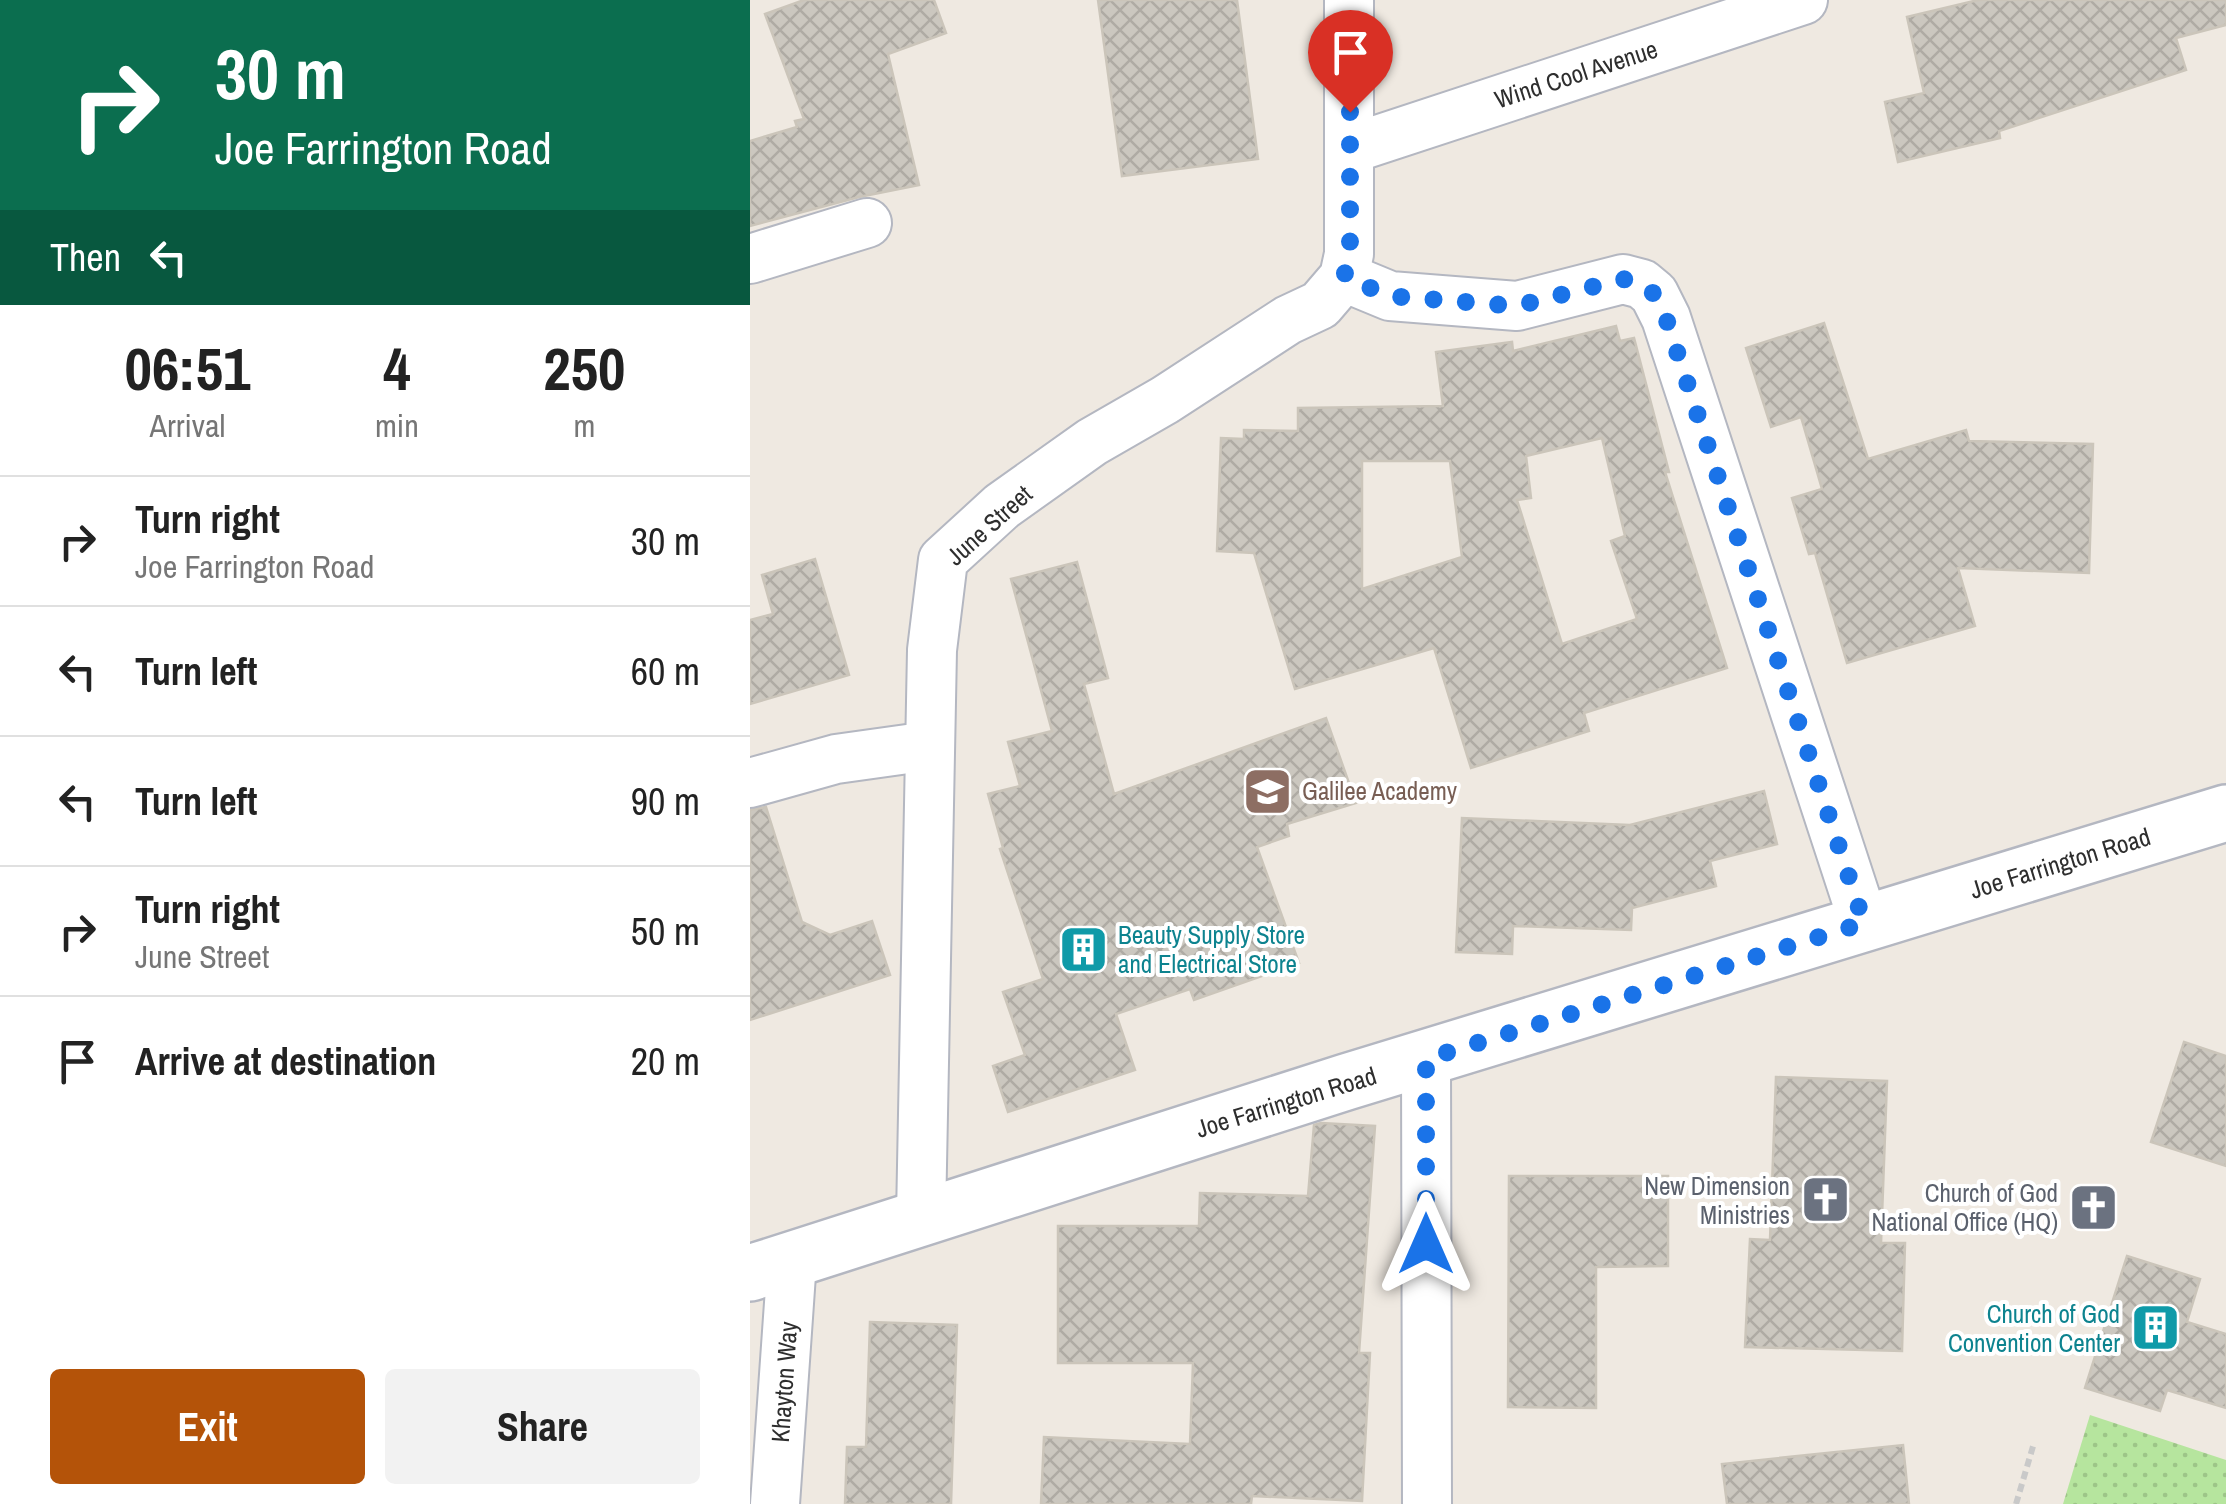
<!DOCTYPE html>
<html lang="en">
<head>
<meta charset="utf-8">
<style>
	body { margin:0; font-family:"Archivo Narrow",sans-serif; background:#f2f2f2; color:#222; height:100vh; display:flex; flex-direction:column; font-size:38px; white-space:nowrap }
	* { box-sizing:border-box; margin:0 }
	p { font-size:32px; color:#767676 }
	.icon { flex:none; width:55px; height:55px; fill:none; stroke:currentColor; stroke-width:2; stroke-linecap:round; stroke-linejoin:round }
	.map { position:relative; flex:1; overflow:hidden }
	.drawer { display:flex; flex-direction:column; background:#fff; width:750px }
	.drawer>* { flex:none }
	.guide { background:#0b6e4f; color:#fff; overflow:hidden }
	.pin { position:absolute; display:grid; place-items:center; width:85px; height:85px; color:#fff; margin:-102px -42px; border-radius:50% 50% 50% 0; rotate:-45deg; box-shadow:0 0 10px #0007 }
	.pin .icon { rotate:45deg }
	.me { position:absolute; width:110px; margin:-55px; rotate:0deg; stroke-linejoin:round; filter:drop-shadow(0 0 8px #0008) }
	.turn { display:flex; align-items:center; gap:35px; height:210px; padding:0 50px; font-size:45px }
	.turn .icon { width:130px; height:130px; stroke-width:2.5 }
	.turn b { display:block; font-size:70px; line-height:85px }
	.then { display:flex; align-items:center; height:95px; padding:0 50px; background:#0003; gap:20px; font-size:38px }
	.eta { display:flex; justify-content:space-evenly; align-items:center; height:170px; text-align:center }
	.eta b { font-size:60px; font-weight:700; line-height:70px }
	.action { display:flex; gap:20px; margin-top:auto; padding:20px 50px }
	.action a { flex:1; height:115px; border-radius:10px; background:#b45309; color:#fff; font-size:40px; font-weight:700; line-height:115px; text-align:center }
	.action a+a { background:#f2f2f2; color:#222 }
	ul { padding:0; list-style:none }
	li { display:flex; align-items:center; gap:30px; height:130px; padding:0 50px; border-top:2px solid #e0e0e0 }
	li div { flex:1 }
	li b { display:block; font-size:38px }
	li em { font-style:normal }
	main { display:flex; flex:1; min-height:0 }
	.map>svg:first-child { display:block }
	.green { fill:url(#green-dots) }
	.building { fill:url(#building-cross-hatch); stroke:#cbc5ba; stroke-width:2.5; fill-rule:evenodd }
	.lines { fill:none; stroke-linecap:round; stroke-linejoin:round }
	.minor-casing { stroke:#b4b7c1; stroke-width:52 }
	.secondary-casing { stroke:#b4b7c1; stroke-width:60 }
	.path { stroke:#c9c9c9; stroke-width:6; stroke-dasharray:8 5; stroke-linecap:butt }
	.minor { stroke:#fff; stroke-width:48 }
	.secondary { stroke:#fff; stroke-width:55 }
	.route { stroke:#1a73e8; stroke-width:18; stroke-dasharray:0 32.4 }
	.labels { text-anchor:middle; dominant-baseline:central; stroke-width:8; stroke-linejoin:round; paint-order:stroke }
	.street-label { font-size:25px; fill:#2e2e2e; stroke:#fff }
	.education-label { font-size:25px; fill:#785e54; stroke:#fff; text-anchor:start }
	.culture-label { font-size:25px; fill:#0d838f; stroke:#fff; text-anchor:start }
	.worship-label { font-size:25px; fill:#5b616d; stroke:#fff; text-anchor:end }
</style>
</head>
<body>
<main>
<section class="drawer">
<div class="guide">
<div class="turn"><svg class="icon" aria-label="right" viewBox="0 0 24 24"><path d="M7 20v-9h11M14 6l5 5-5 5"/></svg><div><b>30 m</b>Joe Farrington Road</div></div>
<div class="then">Then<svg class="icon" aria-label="left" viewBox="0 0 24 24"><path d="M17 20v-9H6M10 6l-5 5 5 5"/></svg></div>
</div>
<div class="eta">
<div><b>06:51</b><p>Arrival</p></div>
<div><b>4</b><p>min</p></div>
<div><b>250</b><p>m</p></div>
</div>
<ul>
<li><svg class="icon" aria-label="right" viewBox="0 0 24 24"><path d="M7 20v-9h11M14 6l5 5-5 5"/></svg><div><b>Turn right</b><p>Joe Farrington Road</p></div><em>30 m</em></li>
<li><svg class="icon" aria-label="left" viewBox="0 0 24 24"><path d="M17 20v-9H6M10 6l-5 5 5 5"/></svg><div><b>Turn left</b></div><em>60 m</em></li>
<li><svg class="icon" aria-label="left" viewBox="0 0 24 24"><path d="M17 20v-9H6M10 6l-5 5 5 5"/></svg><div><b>Turn left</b></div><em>90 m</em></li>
<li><svg class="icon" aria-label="right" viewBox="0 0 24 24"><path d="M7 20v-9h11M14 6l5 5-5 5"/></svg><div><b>Turn right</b><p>June Street</p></div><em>50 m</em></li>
<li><svg class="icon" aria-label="arrive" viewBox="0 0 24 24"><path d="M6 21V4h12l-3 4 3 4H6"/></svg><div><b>Arrive at destination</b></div><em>20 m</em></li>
</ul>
<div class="action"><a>Exit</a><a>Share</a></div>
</section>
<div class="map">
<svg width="1476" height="1504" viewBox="0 0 1476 1504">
	<defs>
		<pattern id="green-dots" width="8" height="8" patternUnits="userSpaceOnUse" patternTransform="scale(2.5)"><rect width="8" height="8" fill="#b6e59e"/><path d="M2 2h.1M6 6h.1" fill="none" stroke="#9dc588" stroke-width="1.8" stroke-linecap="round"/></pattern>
		<pattern id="building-cross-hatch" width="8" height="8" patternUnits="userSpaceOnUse" patternTransform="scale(2.5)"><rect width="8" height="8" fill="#cbc7bf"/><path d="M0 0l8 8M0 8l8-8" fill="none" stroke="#afaba4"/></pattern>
	</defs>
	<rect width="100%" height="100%" fill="#efe9e1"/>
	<!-- green -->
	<path class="green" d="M 1340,1415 L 1476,1460 L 1476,1504 L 1313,1504 Z"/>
	<!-- building -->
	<g class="building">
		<path d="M 54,0 L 184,0 L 196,33 L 138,54 L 169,185 L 109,197 L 0,226 L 0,141 L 47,127 L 45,121 L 54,119 L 15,14 Z"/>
		<path d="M 348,0 L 487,0 L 508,159 L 372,176 Z"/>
		<path d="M 1228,0 L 1476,0 L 1476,25 L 1426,38 L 1436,70 L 1249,131 L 1250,138 L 1148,162 L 1135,102 L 1174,93 L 1157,17 Z"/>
		<path d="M 1074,323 L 1118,459 L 1216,430 L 1219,441 L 1343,444 L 1339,573 L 1208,568 L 1225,626 L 1097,663 L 1065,553 L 1059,554 L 1042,498 L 1072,489 L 1051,417 L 1021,427 L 996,348 Z"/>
		<path d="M 866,326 L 870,341 L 884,338 L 919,472 L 915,472 L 977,668 L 834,713 L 839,731 L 721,768 L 684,648 L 545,689 L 504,553 L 467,551 L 471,438 L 494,439 L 494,430 L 548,431 L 548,408 L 693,406 L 686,352 L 762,342 L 763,351 ZM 852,438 L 875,536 L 861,541 L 887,619 L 812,644 L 767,500 L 781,498 L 776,456 ZM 612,461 L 700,461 L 712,557 L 612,589 Z"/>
		<path d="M 65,559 L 99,675 L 0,704 L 0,620 L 23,614 L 12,575 Z"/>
		<path d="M 327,562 L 358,678 L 334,684 L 364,794 L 576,718 L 606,803 L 537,824 L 539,836 L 507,847 L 549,963 L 444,1000 L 440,989 L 366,1014 L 385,1070 L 258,1112 L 243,1066 L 275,1055 L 253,992 L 293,979 L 250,849 L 253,848 L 238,794 L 270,786 L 258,742 L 302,731 L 261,579 Z"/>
		<path d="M 1014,791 L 1027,844 L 960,861 L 966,886 L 882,908 L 881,930 L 763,926 L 762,954 L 706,952 L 712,818 L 880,825 Z"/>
		<path d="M 16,807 L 52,922 L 80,935 L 122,921 L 140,975 L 0,1020 L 0,810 Z"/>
		<path d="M 1434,1042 L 1476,1056 L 1476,1166 L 1401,1142 Z"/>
		<path d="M 1026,1077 L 1137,1081 L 1131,1243 L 1155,1243 L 1152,1351 L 995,1347 L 1000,1239 L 1020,1240 Z"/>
		<path d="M 571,1123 L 625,1126 L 609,1353 L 620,1353 L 612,1501 L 502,1496 L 501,1504 L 291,1504 L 294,1437 L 440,1444 L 443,1363 L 308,1363 L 308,1226 L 449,1226 L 450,1193 L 558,1196 L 564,1125 Z"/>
		<path d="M 759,1176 L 918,1176 L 918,1266 L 846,1267 L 846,1408 L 758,1407 Z"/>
		<path d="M 1377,1256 L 1450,1279 L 1437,1322 L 1476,1334 L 1476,1408 L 1417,1390 L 1410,1411 L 1335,1388 Z"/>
		<path d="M 120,1322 L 207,1325 L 201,1504 L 95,1504 L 97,1447 L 116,1447 Z"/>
		<path d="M 1153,1445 L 1159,1504 L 977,1504 L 972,1464 Z"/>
	</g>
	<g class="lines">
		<defs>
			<g id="minor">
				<path d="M 600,149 L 1053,0"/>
				<path d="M 0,259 L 117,223"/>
				<path d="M 594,277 L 640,296 L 767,306 L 873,279 L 892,284 L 904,294 L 916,318 L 1114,923"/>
				<path d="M 0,783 L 86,759 L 179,746"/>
				<path d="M 676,1059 L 677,1504"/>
				<path d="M 171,1217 L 182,650 L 193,560 L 252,506 L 342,442 L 415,400 L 538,320 L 570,305 L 594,277 L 599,254 L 599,0"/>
				<path d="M 25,1504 L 42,1260"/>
			</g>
			<path id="secondary" d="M 0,1273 L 596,1082 L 1476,813"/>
		</defs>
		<!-- minor casing -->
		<use href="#minor" class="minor-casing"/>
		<!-- secondary casing -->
		<use href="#secondary" class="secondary-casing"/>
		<!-- path -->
		<path class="path" d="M 1266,1504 L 1284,1443"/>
		<!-- minor -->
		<use href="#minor" class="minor"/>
		<!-- secondary -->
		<use href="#secondary" class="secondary"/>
	</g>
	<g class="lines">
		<!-- route -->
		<path class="route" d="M 600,112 L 600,254 L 594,277 L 640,296 L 767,306 L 873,279 L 892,284 L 904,294 L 916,318 L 1114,923 L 676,1059 L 676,1244"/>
	</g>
	<!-- icons -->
	<defs>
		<symbol id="school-square" viewBox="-11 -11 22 22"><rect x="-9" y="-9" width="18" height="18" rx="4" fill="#8d6e63" stroke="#fff"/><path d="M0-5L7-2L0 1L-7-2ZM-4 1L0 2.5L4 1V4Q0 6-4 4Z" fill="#fff"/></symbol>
		<symbol id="building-square" viewBox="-11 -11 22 22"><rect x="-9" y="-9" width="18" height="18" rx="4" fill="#0f9aa8" stroke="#fff"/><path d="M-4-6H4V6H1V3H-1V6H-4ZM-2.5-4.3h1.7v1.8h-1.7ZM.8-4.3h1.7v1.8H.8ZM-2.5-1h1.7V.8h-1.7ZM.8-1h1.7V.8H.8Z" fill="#fff"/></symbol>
		<symbol id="church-square" viewBox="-11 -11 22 22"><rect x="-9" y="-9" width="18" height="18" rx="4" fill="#6b7280" stroke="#fff"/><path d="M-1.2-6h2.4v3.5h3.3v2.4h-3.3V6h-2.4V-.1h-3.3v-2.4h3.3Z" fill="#fff"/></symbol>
	</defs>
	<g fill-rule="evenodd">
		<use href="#school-square" x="490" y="764" width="55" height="55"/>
		<use href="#building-square" x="306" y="922" width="55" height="55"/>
		<use href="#church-square" x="1048" y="1172" width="55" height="55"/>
		<use href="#church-square" x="1316" y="1180" width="55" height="55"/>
		<use href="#building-square" x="1378" y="1300" width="55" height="55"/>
	</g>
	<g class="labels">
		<!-- street labels -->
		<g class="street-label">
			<text transform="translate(826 74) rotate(-18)">Wind Cool Avenue</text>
			<text transform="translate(239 525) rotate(-42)">June Street</text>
			<text transform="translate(1310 863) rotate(-17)">Joe Farrington Road</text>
			<text transform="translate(536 1102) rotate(-17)">Joe Farrington Road</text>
			<text transform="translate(34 1382) rotate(-86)">Khayton Way</text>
		</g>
		<!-- education labels -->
		<g class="education-label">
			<text x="552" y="791">Galilee Academy</text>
		</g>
		<!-- culture labels -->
		<g class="culture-label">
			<text x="368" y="935">Beauty Supply Store<tspan x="368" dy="29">and Electrical Store</tspan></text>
			<text x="1370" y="1314" text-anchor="end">Church of God<tspan x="1370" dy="29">Convention Center</tspan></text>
		</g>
		<!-- worship labels -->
		<g class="worship-label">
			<text x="1040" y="1186">New Dimension<tspan x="1040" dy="29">Ministries</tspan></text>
			<text x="1308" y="1193">Church of God<tspan x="1308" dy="29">National Office (HQ)</tspan></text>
		</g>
	</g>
</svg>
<div class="pin" style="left:600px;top:112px;background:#d93025"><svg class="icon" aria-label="arrive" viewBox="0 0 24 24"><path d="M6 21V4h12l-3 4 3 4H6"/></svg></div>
<svg class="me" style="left:676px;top:1244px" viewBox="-20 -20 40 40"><path d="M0-17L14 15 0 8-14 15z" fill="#1a73e8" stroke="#fff" stroke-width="4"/></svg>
</div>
</main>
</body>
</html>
